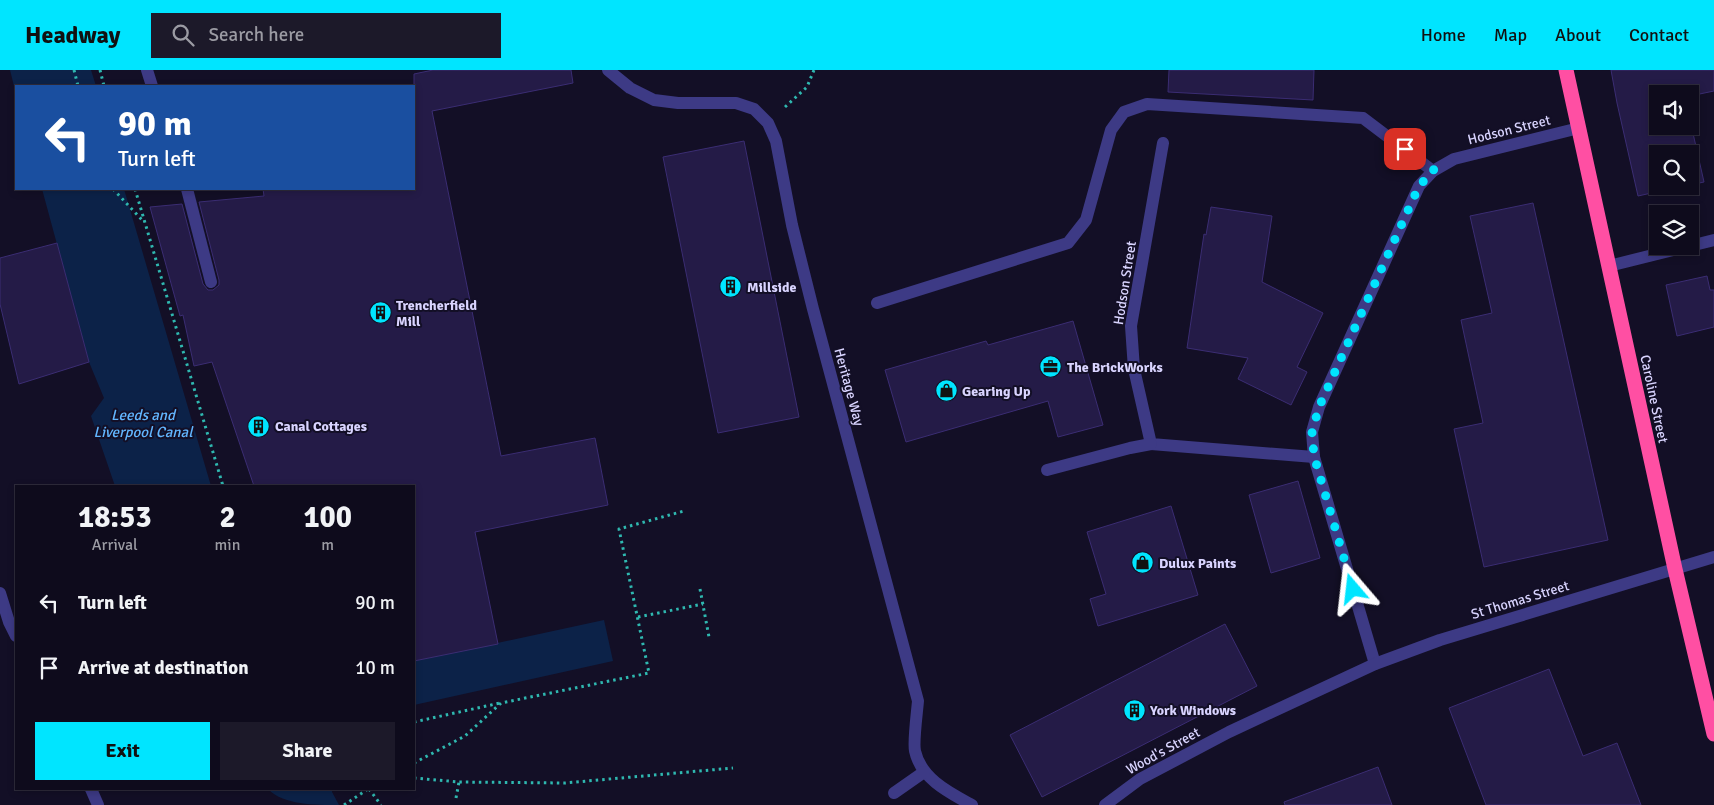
<!DOCTYPE html>
<html lang="en">
<head>
<meta charset="utf-8">
<style>
	body { margin:0; font-family:Signika,sans-serif; background:#1c1929; color:#f1f3f6; height:100vh; display:flex; flex-direction:column; font-size:19px; white-space:nowrap }
	* { box-sizing:border-box; margin:0 }
	p { font-size:16px; color:#9b9ba3 }
	.icon { flex:none; width:28px; height:28px; fill:none; stroke:currentColor; stroke-width:2; stroke-linecap:round; stroke-linejoin:round }
	.map { position:relative; flex:1; overflow:hidden }
	.sheet { position:absolute; left:15px; top:415px; width:400px; height:305px; display:flex; flex-direction:column; background:#0e0b1c; border-radius:0px; box-shadow:0 2px 8px #0003,0 0 0 1px #2e2b3b }
	.sheet>* { flex:none }
	.top-card { position:absolute; left:15px; top:15px; width:400px; height:105px; border-radius:0px; box-shadow:0 2px 8px #0003,0 0 0 1px #2e2b3b; background:#1a4fa0; color:#fff; overflow:hidden }
	.fabs { position:absolute; left:1649px; top:15px; display:grid; gap:10px }
	.fabs a { display:grid; place-items:center; width:50px; height:50px; border-radius:0px; background:#0e0b1c; box-shadow:0 2px 8px #0003,0 0 0 1px #2e2b3b; font-size:25px }
	.pin { position:absolute; display:grid; place-items:center; width:42px; height:42px; color:#fff; margin:-21px; border-radius:10px; box-shadow:0 2px 8px #0006 }
	.me { position:absolute; width:55px; margin:-28px; rotate:343deg; stroke-linejoin:round; filter:drop-shadow(0 0 4px #0008) }
	.turn { display:flex; align-items:center; gap:18px; height:105px; padding:0 20px; font-size:22px }
	.turn .icon { width:65px; height:65px; stroke-width:2.5 }
	.turn b { display:block; font-size:35px; line-height:42px }
	.eta { display:flex; justify-content:space-evenly; align-items:center; height:85px; text-align:center }
	.eta b { font-size:30px; font-weight:800; line-height:35px }
	.action { display:flex; gap:10px; margin-top:auto; padding:10px 20px }
	.action a { flex:1; height:58px; border-radius:0px; background:#00e5ff; color:#111; font-size:20px; font-weight:800; line-height:58px; text-align:center }
	.action a+a { background:#1c1929; color:#f1f3f6 }
	ul { padding:0; list-style:none }
	li { display:flex; align-items:center; gap:15px; height:65px; padding:0 20px }
	li div { flex:1 }
	li b { display:block; font-size:19px }
	li em { font-style:normal }
	header { display:flex; align-items:center; gap:30px; box-sizing:border-box; height:70px; padding:0 25px; background:#00e5ff; color:#111 }
	header strong { font-size:24px }
	nav { display:flex; gap:28px; margin-inline-start:auto; font-size:18px }
	.search { width:350px; height:45px; background:#1c1929; display:flex; align-items:center; gap:12px; box-sizing:border-box; padding:0 18px; border-radius:0px; color:#9b9ba3; font-size:19px }
	.map>svg:first-child { display:block }
	.water { fill:#0c2248 }
	.building { fill:#241b47; stroke:#3b2d73 }
	.lines { fill:none; stroke-linecap:round; stroke-linejoin:round }
	.path { stroke:#2fb8b0; stroke-width:3; stroke-dasharray:2.5 4; stroke-linecap:butt }
	.minor { stroke:#3d3a85; stroke-width:12 }
	.highway { stroke:#ff4fa3; stroke-width:15 }
	.route { stroke:#00e5ff; stroke-width:9; stroke-dasharray:0 16.2 }
	.labels { text-anchor:middle; dominant-baseline:central; stroke-width:4; stroke-linejoin:round; paint-order:stroke }
	.street-label { font-size:14px; fill:#d9d4ff; stroke:#130f26 }
	.poi-label { font-size:14px; font-weight:bold; fill:#d9d4ff; stroke:#130f26; text-anchor:start }
	.water-label { font-size:15px; font-style:italic; fill:#62b6ff; stroke:#130f26 }
</style>
</head>
<body>
<header>
<strong>Headway</strong>
<div class="search"><svg class="icon" aria-label="search" viewBox="0 0 24 24"><circle cx="10" cy="10" r="6"/><path d="M15 15l6 6"/></svg>Search here</div>
<nav><a>Home</a><a>Map</a><a>About</a><a>Contact</a></nav>
</header>
<div class="map">
<svg width="1714" height="735" viewBox="0 0 1714 735">
	<rect width="100%" height="100%" fill="#130f26"/>
	<!-- water -->
	<g class="water">
		<path d="M 10,0 L 91,0 L 96,16 L 16,16 L 16,24 Z"/>
		<path d="M 42,119 L 124,119 L 211,416 L 115,416 L 91,346 L 104,328 L 89,292 Z"/>
		<path d="M 604,550 L 613,591 L 414,635 L 414,591 Z"/>
		<path d="M 268,719 L 332,719 L 332,722 L 339,735 C 315,735 283,735 268,719 Z"/>
	</g>
	<!-- building -->
	<g class="building">
		<path d="M 433,0 L 571,0 L 573,13 L 432,41 L 501,386 L 595,368 L 608,435 L 475,462 L 498,574 L 414,591 L 414,416 L 254,416 L 212,292 L 194,296 L 183,245 L 180,246 L 150,137 L 182,134 L 203,214 L 208,220 L 213,220 L 219,215 L 219,210 L 199,132 L 264,126 L 263,119 L 414,119 L 414,4 Z"/>
		<path d="M 1169,0 L 1314,0 L 1313,30 L 1168,22 Z"/>
		<path d="M 1611,0 L 1714,0 L 1714,21 L 1690,26 L 1690,24 L 1658,24 L 1658,56 L 1690,56 L 1690,50 L 1704,112 L 1690,115 L 1690,84 L 1658,84 L 1658,116 L 1683,116 L 1638,126 L 1617,33 Z"/>
		<path d="M 744,71 L 799,347 L 718,363 L 663,87 Z"/>
		<path d="M 1533,133 L 1608,470 L 1484,497 L 1454,359 L 1483,353 L 1461,250 L 1492,243 L 1470,146 Z"/>
		<path d="M 1211,137 L 1272,146 L 1262,212 L 1323,243 L 1297,297 L 1307,302 L 1291,335 L 1238,309 L 1248,288 L 1187,278 L 1204,164 L 1206,165 Z"/>
		<path d="M 57,173 L 89,292 L 19,314 L 0,234 L 0,188 Z"/>
		<path d="M 1707,206 L 1710,220 L 1714,220 L 1714,257 L 1677,266 L 1666,215 Z"/>
		<path d="M 1073,251 L 1103,355 L 1058,367 L 1048,331 L 906,372 L 885,300 L 986,271 L 988,275 Z"/>
		<path d="M 1298,411 L 1320,488 L 1271,503 L 1249,425 Z"/>
		<path d="M 1171,436 L 1198,525 L 1098,556 L 1090,529 L 1106,524 L 1087,462 Z"/>
		<path d="M 1225,554 L 1257,616 L 1042,727 L 1010,665 Z"/>
		<path d="M 1549,599 L 1583,686 L 1617,673 L 1641,735 L 1486,735 L 1449,638 Z"/>
		<path d="M 1378,697 L 1392,735 L 1285,735 L 1284,732 Z"/>
	</g>
	<g class="lines">
		<!-- path -->
		<g class="path">
			<path d="M 74,0 L 78,16"/>
			<path d="M 100,0 L 104,16"/>
			<path d="M 785,37 L 807,17 L 814,0"/>
			<path d="M 113,119 L 143,151"/>
			<path d="M 135,119 L 223,416"/>
			<path d="M 700,519 L 709,567"/>
			<path d="M 638,547 L 703,534"/>
			<path d="M 414,652 L 500,633"/>
			<path d="M 414,693 L 465,666 L 501,633 L 649,603 L 619,459 L 684,441"/>
			<path d="M 414,708 L 459,712 L 565,713 L 733,698"/>
			<path d="M 369,719 L 381,735"/>
			<path d="M 456,728 L 459,712"/>
			<path d="M 344,735 L 368,719"/>
		</g>
		<!-- minor -->
		<g class="minor">
			<path d="M 147,0 L 152,16"/>
			<path d="M 608,0 L 630,18 L 654,30 L 678,33 L 736,33 L 754,39 L 768,53 L 776,71 L 792,155 L 813,239 L 918,631 C 917,643 913,672 915,681 C 921,709 950,723 972,735"/>
			<path d="M 1163,73 L 1131,256 L 1134,299 L 1151,374 L 1314,387"/>
			<path d="M 187,119 L 211,212"/>
			<path d="M 1690,176 L 1714,170"/>
			<path d="M 1609,196 L 1689,176"/>
			<path d="M 877,233 L 1068,173 L 1086,150 L 1111,60 L 1124,42 L 1147,34 L 1363,48 L 1433,101"/>
			<path d="M 1047,400 L 1130,378 L 1151,374"/>
			<path d="M 0,523 L 9,552 L 16,566"/>
			<path d="M 1375,594 L 1314,387 L 1312,362 L 1319,337 L 1419,116 L 1433,101 L 1454,89 L 1579,58"/>
			<path d="M 91,719 L 98,735"/>
			<path d="M 894,723 L 924,702"/>
			<path d="M 1105,735 L 1140,709 L 1229,662 L 1375,594 L 1440,570 L 1714,487"/>
		</g>
		<!-- highway -->
		<path class="highway" d="M 1566,0 L 1675,499 L 1714,664"/>
	</g>
	<g class="lines">
		<!-- route -->
		<path class="route" d="M 1353,519 L 1314,386 L 1312,362 L 1319,337 L 1419,116 L 1434,100 L 1405,79"/>
	</g>
	<!-- icons -->
	<defs>
		<symbol id="building-disc" viewBox="-11 -11 22 22"><circle r="9.5" fill="#00e5ff" stroke="#130f26"/><path d="M-4-6H4V6H1V3H-1V6H-4ZM-2.5-4.3h1.7v1.8h-1.7ZM.8-4.3h1.7v1.8H.8ZM-2.5-1h1.7V.8h-1.7ZM.8-1h1.7V.8H.8Z" fill="#111"/></symbol>
		<symbol id="office-disc" viewBox="-11 -11 22 22"><circle r="9.5" fill="#00e5ff" stroke="#130f26"/><path d="M-6-3h4V-5.5h4V-3h4V5H-6ZM-1-4.5V-3h2v-1.5ZM-6 0V1H6V0Z" fill="#111"/></symbol>
		<symbol id="shop-disc" viewBox="-11 -11 22 22"><circle r="9.5" fill="#00e5ff" stroke="#130f26"/><path d="M-5-2.5h2.3a2.7 3.5 0 0 1 5.4 0H5L5.5 6h-11ZM-1.5-2.5h3a1.5 2.3 0 0 0-3 0Z" fill="#111"/></symbol>
	</defs>
	<g fill-rule="evenodd">
		<use href="#building-disc" x="718" y="204" width="25" height="25"/>
		<use href="#building-disc" x="368" y="230" width="25" height="25"/>
		<use href="#office-disc" x="1038" y="284" width="25" height="25"/>
		<use href="#shop-disc" x="934" y="308" width="25" height="25"/>
		<use href="#building-disc" x="246" y="344" width="25" height="25"/>
		<use href="#shop-disc" x="1130" y="480" width="25" height="25"/>
		<use href="#building-disc" x="1122" y="628" width="25" height="25"/>
	</g>
	<g class="labels">
		<!-- street labels -->
		<g class="street-label">
			<text transform="translate(1509 60) rotate(-14)">Hodson Street</text>
			<text transform="translate(1125 213) rotate(-81)">Hodson Street</text>
			<text transform="translate(849 317) rotate(75)">Heritage Way</text>
			<text transform="translate(1654 329) rotate(78)">Caroline Street</text>
			<text transform="translate(1520 530) rotate(-17)">St Thomas Street</text>
			<text transform="translate(1163 681) rotate(-29)">Wood's Street</text>
		</g>
		<!-- poi labels -->
		<g class="poi-label">
			<text x="747" y="217">Millside</text>
			<text x="396" y="235">Trencherfield<tspan x="396" dy="16">Mill</tspan></text>
			<text x="1067" y="297">The BrickWorks</text>
			<text x="962" y="321">Gearing Up</text>
			<text x="275" y="356">Canal Cottages</text>
			<text x="1159" y="493">Dulux Paints</text>
			<text x="1150" y="640">York Windows</text>
		</g>
		<!-- water labels -->
		<g class="water-label">
			<text x="143" y="345">Leeds and<tspan x="143" dy="17">Liverpool Canal</tspan></text>
		</g>
	</g>
</svg>
<div class="fabs">
<a><svg class="icon" aria-label="sound" viewBox="0 0 24 24"><path d="M4 9h4l5-4v14l-5-4H4zM17 9q2 3 0 6"/></svg></a>
<a><svg class="icon" aria-label="search" viewBox="0 0 24 24"><circle cx="10" cy="10" r="6"/><path d="M15 15l6 6"/></svg></a>
<a><svg class="icon" aria-label="layers" viewBox="0 0 24 24"><path d="M12 4l9 5-9 5-9-5zM3 14l9 5 9-5"/></svg></a>
</div>
<div class="pin" style="left:1405px;top:79px;background:#d93025"><svg class="icon" aria-label="arrive" viewBox="0 0 24 24"><path d="M6 21V4h12l-3 4 3 4H6"/></svg></div>
<svg class="me" style="left:1353px;top:519px" viewBox="-20 -20 40 40"><path d="M0-17L14 15 0 8-14 15z" fill="#00e5ff" stroke="#fff" stroke-width="4"/></svg>
<div class="top-card">
<div class="turn"><svg class="icon" aria-label="left" viewBox="0 0 24 24"><path d="M17 20v-9H6M10 6l-5 5 5 5"/></svg><div><b>90 m</b>Turn left</div></div>
</div>
<section class="sheet">
<div class="eta">
<div><b>18:53</b><p>Arrival</p></div>
<div><b>2</b><p>min</p></div>
<div><b>100</b><p>m</p></div>
</div>
<ul>
<li><svg class="icon" aria-label="left" viewBox="0 0 24 24"><path d="M17 20v-9H6M10 6l-5 5 5 5"/></svg><div><b>Turn left</b></div><em>90 m</em></li>
<li><svg class="icon" aria-label="arrive" viewBox="0 0 24 24"><path d="M6 21V4h12l-3 4 3 4H6"/></svg><div><b>Arrive at destination</b></div><em>10 m</em></li>
</ul>
<div class="action"><a>Exit</a><a>Share</a></div>
</section>
</div>
</body>
</html>
